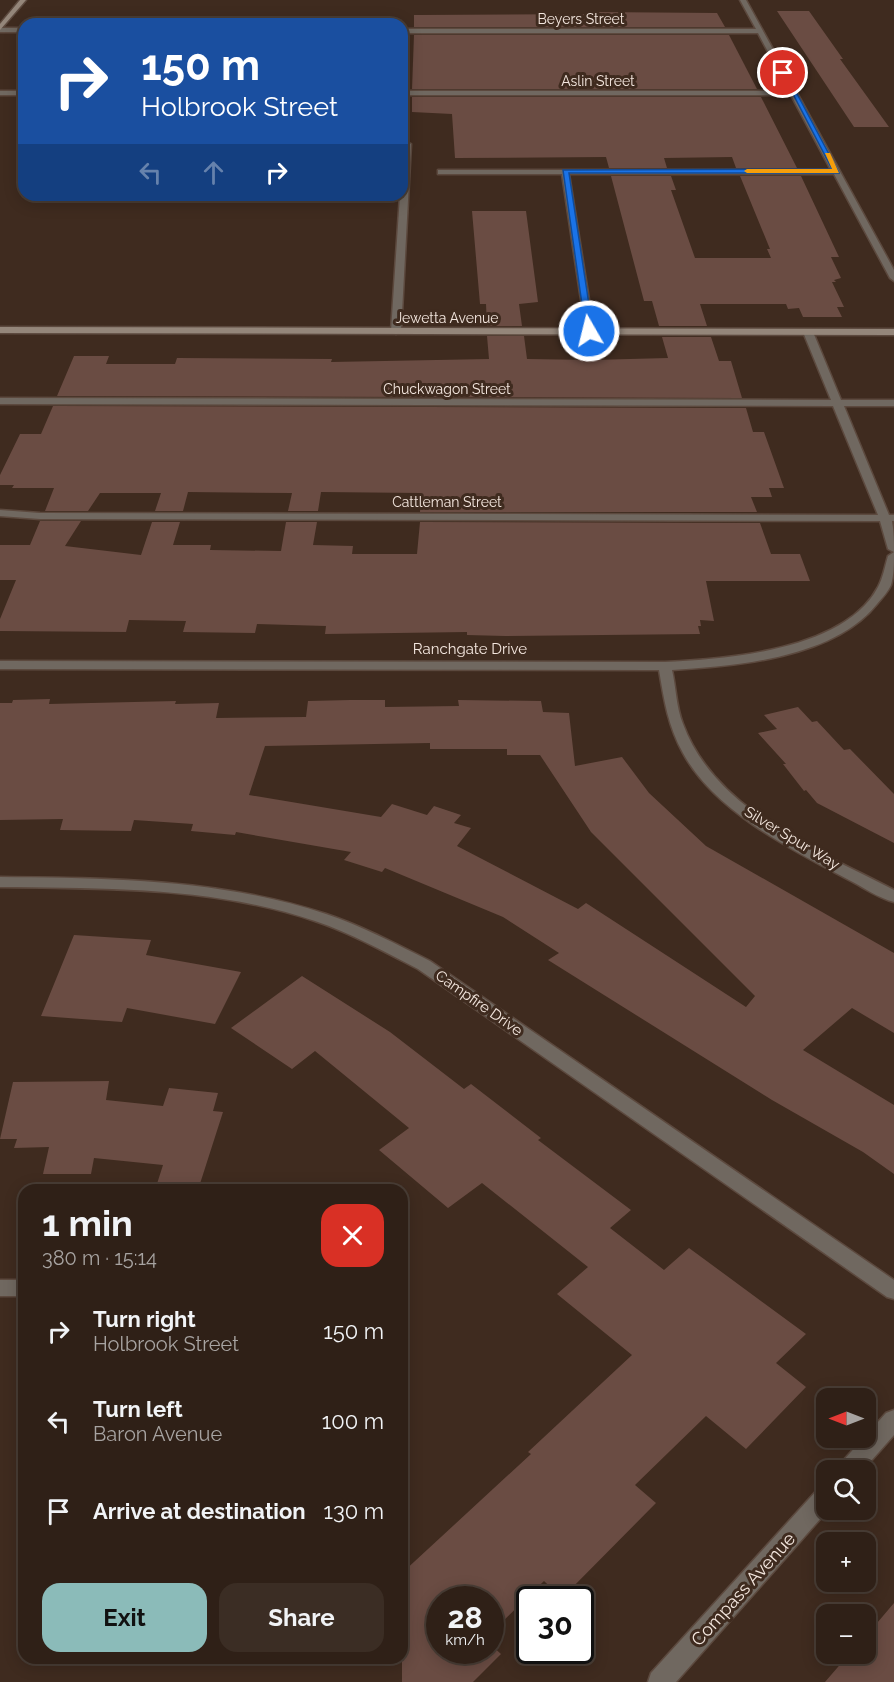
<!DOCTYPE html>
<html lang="en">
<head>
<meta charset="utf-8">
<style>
	body { margin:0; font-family:Raleway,sans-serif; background:#3b2d24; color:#f1f3f6; height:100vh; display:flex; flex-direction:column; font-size:22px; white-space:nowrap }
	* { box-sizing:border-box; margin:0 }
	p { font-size:20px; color:#a7a3a1 }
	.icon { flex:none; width:33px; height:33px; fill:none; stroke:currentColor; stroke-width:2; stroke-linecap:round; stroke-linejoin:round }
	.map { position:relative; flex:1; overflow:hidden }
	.details { position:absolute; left:18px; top:1184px; width:390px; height:480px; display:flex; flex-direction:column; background:#2f2017; border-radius:18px; box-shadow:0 3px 15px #0003,0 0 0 2px #4a3e36 }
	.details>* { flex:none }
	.top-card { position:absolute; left:18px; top:18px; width:390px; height:183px; border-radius:18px; box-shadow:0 3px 15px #0003,0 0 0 2px #4a3e36; background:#1a4fa0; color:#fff; overflow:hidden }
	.needle { width:39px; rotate:270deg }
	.controls { position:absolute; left:816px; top:1388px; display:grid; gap:12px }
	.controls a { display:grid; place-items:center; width:60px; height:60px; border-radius:12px; background:#2f2017; box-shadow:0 3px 15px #0003,0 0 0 2px #4a3e36; font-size:30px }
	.speed { position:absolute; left:426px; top:1586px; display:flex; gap:12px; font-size:30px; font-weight:700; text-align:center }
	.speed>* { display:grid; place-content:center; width:78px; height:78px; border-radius:50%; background:#2f2017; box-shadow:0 3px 15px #0003,0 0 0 2px #4a3e36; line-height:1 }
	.speed small { font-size:15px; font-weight:400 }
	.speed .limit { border:3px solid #111; border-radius:9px; background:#fff; color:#111 }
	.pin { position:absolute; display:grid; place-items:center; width:51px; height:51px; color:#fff; margin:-26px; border:3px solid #fff; border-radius:50%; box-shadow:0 2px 6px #0007 }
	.me { position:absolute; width:66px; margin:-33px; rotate:352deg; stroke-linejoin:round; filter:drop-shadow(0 0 4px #0008) }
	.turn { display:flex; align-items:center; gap:21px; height:126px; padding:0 24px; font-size:27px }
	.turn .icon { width:78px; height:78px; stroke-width:2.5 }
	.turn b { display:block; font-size:42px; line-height:51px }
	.lanes { display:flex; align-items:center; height:57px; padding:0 24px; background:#0003; justify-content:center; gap:30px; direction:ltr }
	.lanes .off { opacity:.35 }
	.round { display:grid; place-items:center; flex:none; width:63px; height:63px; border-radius:18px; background:#3b2d24 }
	.head { display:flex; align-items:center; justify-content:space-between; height:102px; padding:0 24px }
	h1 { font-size:36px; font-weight:700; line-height:45px }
	.cta { display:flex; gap:12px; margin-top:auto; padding:12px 24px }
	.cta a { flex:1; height:69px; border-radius:18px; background:#8bbbb9; color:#111; font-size:24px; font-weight:700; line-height:69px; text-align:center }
	.cta a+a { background:#3b2d24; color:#f1f3f6 }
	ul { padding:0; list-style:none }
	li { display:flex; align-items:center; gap:18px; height:90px; padding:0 24px }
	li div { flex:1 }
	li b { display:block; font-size:22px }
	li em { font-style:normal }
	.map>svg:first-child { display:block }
	.building { fill:#6a4c43; fill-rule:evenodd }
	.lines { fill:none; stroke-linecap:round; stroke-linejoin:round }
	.lane-casing { stroke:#5c493e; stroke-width:3 }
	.street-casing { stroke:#5c493e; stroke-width:3 }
	.secondary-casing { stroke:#5c493e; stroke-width:3 }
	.lane { fill:#706860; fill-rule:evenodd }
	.street { fill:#706860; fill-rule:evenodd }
	.secondary { fill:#94867a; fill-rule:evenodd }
	.route { fill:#1a73e8; stroke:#114b97; stroke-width:1.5 }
	.slow { fill:#f59e0b }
	.labels { text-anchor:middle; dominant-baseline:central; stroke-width:6; stroke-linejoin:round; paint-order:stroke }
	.far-street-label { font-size:14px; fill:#f4e7df; stroke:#3f2b1f }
	.street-label { font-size:15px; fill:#f4e7df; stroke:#3f2b1f }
	.near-street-label { font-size:18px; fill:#f4e7df; stroke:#3f2b1f }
</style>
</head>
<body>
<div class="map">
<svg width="894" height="1682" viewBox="0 0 894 1682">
	<rect width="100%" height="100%" fill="#3f2b1f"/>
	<!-- building -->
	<g class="building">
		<path d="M 777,11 L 809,11 L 843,59 L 840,59 L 889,127 L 854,127 Z"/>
		<path d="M 594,12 L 717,13 L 725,27 L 414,27 L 414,15 L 418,15 L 595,14 Z"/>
		<path d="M 414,35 L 729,35 L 757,89 L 412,89 Z"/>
		<path d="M 412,97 L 761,97 L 797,168 L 736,168 L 732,157 L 664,158 L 667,168 L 609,168 L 606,157 L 455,158 L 452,114 L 412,112 Z"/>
		<path d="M 611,176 L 671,176 L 676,190 L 671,190 L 695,258 L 771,258 L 767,249 L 770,249 L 740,176 L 801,176 L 839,257 L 831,257 L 841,278 L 834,280 L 836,282 L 832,282 L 844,307 L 837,307 L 842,317 L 803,317 L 799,308 L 788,309 L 786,304 L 700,304 L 707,326 L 659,326 L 652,301 L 644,301 Z"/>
		<path d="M 472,211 L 526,211 L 538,302 L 519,304 L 522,326 L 487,326 L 486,304 L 480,304 Z"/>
		<path d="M 487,336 L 524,336 L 527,359 L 592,360 L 668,358 L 662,337 L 711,337 L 719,361 L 731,361 L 742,398 L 57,396 L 74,356 L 109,356 L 106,364 L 175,364 L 177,358 L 332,359 L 331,362 L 489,359 Z"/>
		<path d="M 53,406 L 746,408 L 753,432 L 764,432 L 784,488 L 769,488 L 772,497 L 751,497 L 757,512 L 420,512 L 421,493 L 321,492 L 318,511 L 288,511 L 292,493 L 188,492 L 183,511 L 155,511 L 161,493 L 100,493 L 88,511 L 45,511 L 54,488 L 12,488 L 14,485 L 0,485 L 0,475 L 20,434 L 41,434 Z"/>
		<path d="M 40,521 L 81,521 L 65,546 L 141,555 L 152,522 L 180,522 L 173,545 L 211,545 L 210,550 L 281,551 L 286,522 L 317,522 L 313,545 L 353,546 L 352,554 L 417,554 L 420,522 L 760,523 L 771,554 L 800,554 L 810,581 L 706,581 L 714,621 L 700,620 L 701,626 L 698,626 L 700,634 L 505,636 L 467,635 L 467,632 L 325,634 L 326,626 L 257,624 L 255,633 L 183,632 L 186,621 L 129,620 L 126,632 L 0,631 L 0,619 L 16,580 L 0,580 L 0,545 L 30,545 Z"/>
		<path d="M 50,699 L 49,704 L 176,701 L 175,704 L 219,703 L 216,718 L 306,717 L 308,701 L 351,700 L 385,700 L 385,707 L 459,706 L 458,700 L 541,701 L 543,712 L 569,713 L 575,766 L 622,757 L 649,793 L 706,846 L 894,953 L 894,1033 L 852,1008 L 803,1050 L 894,1105 L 894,1174 L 863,1152 L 772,1100 L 548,960 L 559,953 L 503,917 L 385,868 L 382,872 L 344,860 L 351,852 L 236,832 L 235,835 L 191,831 L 193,824 L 134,820 L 131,831 L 60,830 L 63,819 L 0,820 L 0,703 L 12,703 L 13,700 ZM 430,743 L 430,749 L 507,749 L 507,755 L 540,755 L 591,832 L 755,996 L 746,1007 L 586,903 L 578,909 L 457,846 L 471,828 L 454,823 L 461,815 L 434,806 L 427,815 L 392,804 L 381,817 L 249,795 L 265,746 Z"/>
		<path d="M 798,707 L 812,722 L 817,721 L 844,750 L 850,749 L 894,794 L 894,843 L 817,803 L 806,790 L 804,791 L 783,764 L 786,764 L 758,733 L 777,729 L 764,715 Z"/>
		<path d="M 74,935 L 151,940 L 146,955 L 241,972 L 215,1024 L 127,1008 L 122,1022 L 41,1016 Z"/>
		<path d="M 302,976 L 390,1032 L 464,1089 L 471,1084 L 541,1138 L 538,1140 L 631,1210 L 610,1228 L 664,1270 L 689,1248 L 806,1334 L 776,1363 L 806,1387 L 746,1449 L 706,1416 L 635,1485 L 656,1503 L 562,1598 L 544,1581 L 490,1634 L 490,1599 L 440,1599 L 440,1650 L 490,1650 L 490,1644 L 501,1654 L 473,1682 L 402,1682 L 402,1573 L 531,1454 L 528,1452 L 632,1355 L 557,1294 L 588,1267 L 482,1183 L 448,1208 L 379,1150 L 409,1128 L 315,1051 L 292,1069 L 231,1028 Z"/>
		<path d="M 109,1081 L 106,1100 L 163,1106 L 169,1088 L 218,1093 L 213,1111 L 223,1112 L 198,1190 L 155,1190 L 163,1165 L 94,1158 L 91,1174 L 43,1174 L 49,1147 L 14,1148 L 17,1139 L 0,1139 L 13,1082 Z"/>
		<path d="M 894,1603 L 894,1682 L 825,1682 L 850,1653 L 866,1653 L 866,1636 Z"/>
	</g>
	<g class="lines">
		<defs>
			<path id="lane" d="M 402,140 L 411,144 L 401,331 L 396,334 L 391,331 L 400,195 L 402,195 Z"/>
			<g id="street">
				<path d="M 740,0 L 746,0 L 894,270 L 894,281 L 890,278 L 834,174 L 569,174 L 594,331 L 586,333 L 562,174 L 438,174 L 438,170 L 831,170 L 791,95 L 402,95 L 402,91 L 789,91 L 758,33 L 402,33 L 402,29 L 756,29 Z"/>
				<rect x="0" y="28" width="24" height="4"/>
				<rect x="0" y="91" width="24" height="4"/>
				<path d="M 805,330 L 813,332 L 841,400 L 894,400 L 894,406 L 844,406 L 889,515 L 894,515 L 894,521 L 892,521 C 894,532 894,542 894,553 C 894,564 894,575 891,585 C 888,592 882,598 877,604 C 834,658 737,666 672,670 C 676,687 676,707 683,724 C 715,811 818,850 894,890 L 894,902 C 878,898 863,887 849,880 C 792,850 714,811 683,753 C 668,726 664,700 659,670 L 0,669 L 0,661 L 665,662 C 728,659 845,650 878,587 C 883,578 885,566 888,556 L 894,552 L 888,549 L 880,521 L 40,519 L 0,516 L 0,510 L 40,513 L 878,515 L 833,406 L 0,404 L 0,398 L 831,400 L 803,332 Z"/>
				<path d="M 0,877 C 109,878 221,879 326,914 C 362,926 396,944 430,961 L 894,1280 L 894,1299 L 887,1297 L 418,969 C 385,952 351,933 315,921 C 215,887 105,888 0,887 Z"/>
				<rect x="0" y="1280" width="24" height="16"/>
				<path d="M 894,1410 L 894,1435 L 863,1470 L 838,1470 L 841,1463 L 886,1413 Z"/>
				<path d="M 826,1486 L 826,1509 L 829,1509 L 676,1682 L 648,1682 L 651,1673 L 818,1489 Z"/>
			</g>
			<g id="secondary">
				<path d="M 20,0 L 26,0 L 0,30 L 0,24 Z"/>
				<path d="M 0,327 L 894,329 L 894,335 L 0,333 Z"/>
			</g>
		</defs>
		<!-- lane casing -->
		<use href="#lane" class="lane-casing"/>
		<!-- street casing -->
		<use href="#street" class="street-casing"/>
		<!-- secondary casing -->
		<use href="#secondary" class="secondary-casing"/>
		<!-- lane -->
		<use href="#lane" class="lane"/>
		<!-- street -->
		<use href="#street" class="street"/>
		<!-- secondary -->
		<use href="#secondary" class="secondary"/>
	</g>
	<!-- route -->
	<path class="route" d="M 781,71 L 786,73 L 839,173 L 569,173 L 593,331 L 586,333 L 563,170 L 832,169 Z"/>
	<!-- slow -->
	<path class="slow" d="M 825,153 L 830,153 L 839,173 L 747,173 L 744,171 L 747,169 L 832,169 Z"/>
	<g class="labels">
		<!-- far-street labels -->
		<g class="far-street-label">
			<text x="581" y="19">Beyers Street</text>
			<text x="598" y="81">Aslin Street</text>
			<text x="447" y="318">Jewetta Avenue</text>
			<text x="447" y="389">Chuckwagon Street</text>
			<text x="447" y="502">Cattleman Street</text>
		</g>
		<!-- street labels -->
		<g class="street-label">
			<text x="470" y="649">Ranchgate Drive</text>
			<text transform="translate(792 838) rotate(31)">Silver Spur Way</text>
			<text transform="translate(479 1003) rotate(35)">Campfire Drive</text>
		</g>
		<!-- near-street labels -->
		<g class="near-street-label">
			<text transform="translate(743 1589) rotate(-48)">Compass Avenue</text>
		</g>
	</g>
</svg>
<div class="controls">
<a><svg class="needle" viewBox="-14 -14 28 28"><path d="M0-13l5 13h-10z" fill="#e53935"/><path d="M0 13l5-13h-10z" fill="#a7a3a1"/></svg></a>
<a><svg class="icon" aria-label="search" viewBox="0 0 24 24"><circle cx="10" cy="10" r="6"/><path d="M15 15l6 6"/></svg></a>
<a>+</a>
<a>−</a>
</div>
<div class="speed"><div>28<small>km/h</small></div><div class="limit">30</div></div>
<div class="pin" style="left:783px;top:73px;background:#d93025"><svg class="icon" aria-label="arrive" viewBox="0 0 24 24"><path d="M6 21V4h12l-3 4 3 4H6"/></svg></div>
<svg class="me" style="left:589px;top:331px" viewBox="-20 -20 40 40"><circle r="17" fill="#1a73e8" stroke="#fff" stroke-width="3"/><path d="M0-11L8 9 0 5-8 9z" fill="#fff"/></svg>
<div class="top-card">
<div class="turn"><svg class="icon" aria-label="right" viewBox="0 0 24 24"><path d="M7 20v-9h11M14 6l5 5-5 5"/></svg><div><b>150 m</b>Holbrook Street</div></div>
<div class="lanes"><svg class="icon off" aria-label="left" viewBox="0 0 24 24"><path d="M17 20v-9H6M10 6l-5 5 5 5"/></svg><svg class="icon off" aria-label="ahead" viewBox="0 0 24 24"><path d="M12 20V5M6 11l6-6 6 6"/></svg><svg class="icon" aria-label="right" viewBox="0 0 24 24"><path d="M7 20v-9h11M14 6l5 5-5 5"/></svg></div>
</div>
<section class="details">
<div class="head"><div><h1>1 min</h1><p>380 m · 15:14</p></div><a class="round" style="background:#d93025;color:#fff"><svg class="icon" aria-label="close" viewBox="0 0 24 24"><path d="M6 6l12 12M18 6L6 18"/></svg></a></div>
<ul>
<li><svg class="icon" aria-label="right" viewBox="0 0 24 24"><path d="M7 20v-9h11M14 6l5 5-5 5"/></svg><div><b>Turn right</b><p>Holbrook Street</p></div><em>150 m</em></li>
<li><svg class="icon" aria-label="left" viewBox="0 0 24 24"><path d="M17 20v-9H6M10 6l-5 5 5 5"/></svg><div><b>Turn left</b><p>Baron Avenue</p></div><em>100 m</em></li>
<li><svg class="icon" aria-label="arrive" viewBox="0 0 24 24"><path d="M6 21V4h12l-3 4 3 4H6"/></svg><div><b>Arrive at destination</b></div><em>130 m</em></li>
</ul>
<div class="cta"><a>Exit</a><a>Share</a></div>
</section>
</div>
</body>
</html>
